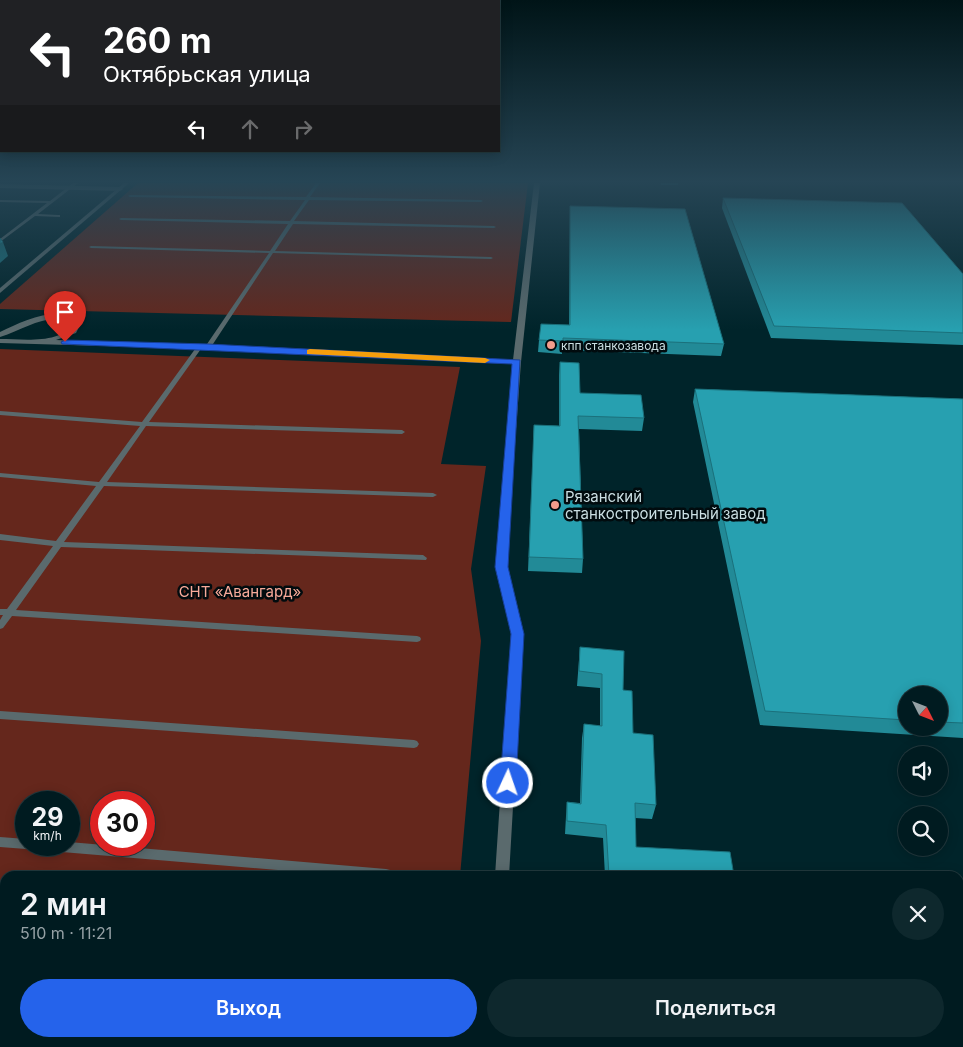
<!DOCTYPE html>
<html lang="ru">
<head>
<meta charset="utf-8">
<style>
	body { margin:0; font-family:Inter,sans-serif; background:#0e282d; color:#f1f3f6; height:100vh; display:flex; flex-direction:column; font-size:19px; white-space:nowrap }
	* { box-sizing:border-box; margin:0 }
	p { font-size:16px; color:#95a1a5 }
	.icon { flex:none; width:28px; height:28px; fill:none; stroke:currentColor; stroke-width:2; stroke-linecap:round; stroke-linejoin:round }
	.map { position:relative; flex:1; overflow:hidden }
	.drawer { position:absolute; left:0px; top:871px; width:964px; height:176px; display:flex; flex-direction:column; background:#001b20; border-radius:15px 15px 0 0; box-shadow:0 2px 12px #0003,0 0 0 1px #22393e }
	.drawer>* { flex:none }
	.banner { position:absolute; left:0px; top:0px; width:500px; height:152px; box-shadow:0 2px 12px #0003,0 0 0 1px #22393e; background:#202124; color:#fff; overflow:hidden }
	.needle { width:32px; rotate:132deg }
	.controls { position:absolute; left:898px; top:686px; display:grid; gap:10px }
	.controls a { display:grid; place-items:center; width:50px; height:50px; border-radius:50%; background:#001b20; box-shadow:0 2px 12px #0003,0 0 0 1px #22393e; font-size:25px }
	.speed { position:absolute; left:15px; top:791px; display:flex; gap:10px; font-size:25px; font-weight:700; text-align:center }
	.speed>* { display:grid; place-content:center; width:65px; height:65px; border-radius:50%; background:#001b20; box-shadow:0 2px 12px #0003,0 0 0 1px #22393e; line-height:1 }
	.speed small { font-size:12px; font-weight:400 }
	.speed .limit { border:8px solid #d22; background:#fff; color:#111 }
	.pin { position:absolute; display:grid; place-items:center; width:42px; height:42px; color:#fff; margin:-51px -21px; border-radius:50% 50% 50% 0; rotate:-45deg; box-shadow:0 0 5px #0007 }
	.pin .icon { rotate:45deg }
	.me { position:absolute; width:55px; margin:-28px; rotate:3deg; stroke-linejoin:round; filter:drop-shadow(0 0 4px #0008) }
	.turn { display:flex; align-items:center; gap:18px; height:105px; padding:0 20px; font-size:22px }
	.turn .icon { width:65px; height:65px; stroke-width:2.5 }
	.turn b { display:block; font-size:35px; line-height:42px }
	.lanes { display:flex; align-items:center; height:48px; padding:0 20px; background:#0003; justify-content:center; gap:25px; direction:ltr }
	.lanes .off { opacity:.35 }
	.round { display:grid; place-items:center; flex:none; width:52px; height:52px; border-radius:26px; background:#0e282d }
	.overview { display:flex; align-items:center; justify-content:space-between; height:85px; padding:0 20px }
	h1 { font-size:30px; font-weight:600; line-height:38px }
	.cta { display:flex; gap:10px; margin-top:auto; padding:10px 20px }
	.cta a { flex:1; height:58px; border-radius:30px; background:#2563eb; color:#fff; font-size:20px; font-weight:600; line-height:58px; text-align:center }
	.cta a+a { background:#0e282d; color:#f1f3f6 }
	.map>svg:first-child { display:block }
	.green { fill:#65271c; fill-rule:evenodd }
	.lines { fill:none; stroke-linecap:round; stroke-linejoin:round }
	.service { fill:#5a6a6d; fill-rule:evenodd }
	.minor { fill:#5a6a6d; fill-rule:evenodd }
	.tertiary { fill:#5a6a6d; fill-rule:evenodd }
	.wall { fill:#228a97; fill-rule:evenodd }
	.shaded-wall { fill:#1b707b }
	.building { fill:#27a0b0; stroke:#1b707b }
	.route { fill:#2563eb; stroke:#184099 }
	.slow { fill:#f59e0b }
	.poi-dot { fill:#f49d8c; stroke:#010b0e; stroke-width:2 }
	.labels { text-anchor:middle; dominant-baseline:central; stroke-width:5; stroke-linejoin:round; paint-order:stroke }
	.far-poi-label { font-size:12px; fill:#cbdfe3; stroke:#010b0e; text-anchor:start }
	.poi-label { font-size:15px; fill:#cbdfe3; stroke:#010b0e; text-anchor:start }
	.park-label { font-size:15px; fill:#f8aa9a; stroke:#010b0e }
</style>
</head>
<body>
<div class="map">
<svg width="963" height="1047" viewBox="0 0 963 1047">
	<rect width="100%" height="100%" fill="#00242a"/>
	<!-- green -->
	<g class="green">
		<path d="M 138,183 L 528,183 L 511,322 L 0,309 L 0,304 Z"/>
		<path d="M 0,349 L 460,367 L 441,464 L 486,466 L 471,569 L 481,641 L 460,876 L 5,876 L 5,1042 L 445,1043 L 444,1047 L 0,1047 ZM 26,802 L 69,802 L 69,845 L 26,845 ZM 101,802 L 144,802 L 144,845 L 101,845 Z"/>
	</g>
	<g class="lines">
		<!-- service -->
		<g class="service">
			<path d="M 73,183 L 78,183 L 38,214 L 58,215 L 60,215 L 60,217 L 35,216 L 0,242 L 0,239 L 47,203 L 0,202 L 0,200 L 50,201 Z"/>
			<path d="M 316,183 L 320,183 L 310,197 L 481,200 L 483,201 L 481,202 L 309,200 L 294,221 L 494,226 L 496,227 L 494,228 L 293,224 L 275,251 L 491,257 L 493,258 L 491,259 L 273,253 L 211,347 L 208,349 L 205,347 L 269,253 L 91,248 L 89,247 L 91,246 L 270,251 L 288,224 L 121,220 L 119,219 L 121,218 L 290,221 L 305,200 L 130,197 L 128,196 L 130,195 L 306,197 Z"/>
			<path d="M 200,344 L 203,346 L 149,422 L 402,430 L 405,432 L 402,434 L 146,426 L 107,482 L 433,493 L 437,495 L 433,497 L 104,486 L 64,542 L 423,555 L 427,558 L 426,560 L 61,547 L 16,610 L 417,636 L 420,637 L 421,639 L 420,641 L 417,642 L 12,616 L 3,628 L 0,629 L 0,620 L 3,615 L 0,615 L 0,609 L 7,609 L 53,546 L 0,540 L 0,534 L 56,541 L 96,486 L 0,477 L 0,473 L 99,482 L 140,426 L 0,415 L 0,411 L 142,422 L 198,345 Z"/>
			<path d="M 0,711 L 414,740 L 417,741 L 419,744 L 417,747 L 414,748 L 0,719 Z"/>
			<path d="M 0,837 L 26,839 L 26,845 L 31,845 L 30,848 L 26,849 L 0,847 Z"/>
			<path d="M 69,842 L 386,869 L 390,870 L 392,874 L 391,876 L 349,876 L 38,850 L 34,849 L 33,845 L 69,845 Z"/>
			<path d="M 0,988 L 5,989 L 5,1001 L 0,1000 Z"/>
			<path d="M 334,1042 L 371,1042 L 373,1046 L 372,1047 L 336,1047 Z"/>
		</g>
		<!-- minor -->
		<g class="minor">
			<path d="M 534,183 L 540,183 L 521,362 L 506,567 L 523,634 L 509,876 L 495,876 L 511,634 L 496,567 L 513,364 L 208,349 L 0,343 L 0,339 C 23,339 62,345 74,322 C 45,312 26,329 0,337 L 0,332 C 23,321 58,304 82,321 L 76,333 L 56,340 L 208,345 L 513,360 Z"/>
			<path d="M 0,184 L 120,187 L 123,189 L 120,191 L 0,188 Z"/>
			<rect x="483" y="1042" width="18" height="5"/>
		</g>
		<!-- tertiary -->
		<path class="tertiary" d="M 124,183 L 129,183 L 0,293 L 0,288 Z"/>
	</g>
	<!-- wall -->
	<g class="wall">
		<rect x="661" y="183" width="17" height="2"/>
		<path d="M 723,198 L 963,274 L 963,345 L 771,338 L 722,208 Z"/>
		<path d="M 570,206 L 724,344 L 721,356 L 562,350 L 562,354 L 538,352 L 539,340 L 569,325 Z"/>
		<path d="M 560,362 L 580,393 L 644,418 L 642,431 L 579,429 L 583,559 L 582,573 L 528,571 L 534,425 L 559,426 L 559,375 Z"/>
		<path d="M 695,389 L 963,399 L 963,738 L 760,725 L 693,402 ZM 906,695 L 939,695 L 939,728 L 906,728 Z"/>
		<path d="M 580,647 L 623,690 L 633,733 L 656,805 L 652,819 L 635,818 L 636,847 L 734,876 L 605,876 L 603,838 L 565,834 L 566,816 L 567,802 L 580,803 L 582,738 L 584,724 L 600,726 L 600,688 L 577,686 Z"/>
		<path d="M 643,1042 L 723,1042 L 724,1047 L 643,1047 Z"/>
		<path d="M 847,1042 L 959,1042 L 963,1047 L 848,1047 Z"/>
	</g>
	<!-- shaded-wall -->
	<path class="shaded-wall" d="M 3,242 L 8,256 L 0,263 L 0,244 Z"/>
	<!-- building -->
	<g class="building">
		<path d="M 723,198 L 902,203 L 963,274 L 963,333 L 774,326 Z"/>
		<path d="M 570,206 L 685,209 L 724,344 L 563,338 L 563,341 L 539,340 L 541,324 L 570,325 Z"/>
		<path d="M 0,238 L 3,242 L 0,244 Z"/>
		<path d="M 560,362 L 579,363 L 580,393 L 641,395 L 644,418 L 578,416 L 583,559 L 529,557 L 534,425 L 560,426 Z"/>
		<path d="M 695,389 L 963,399 L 963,723 L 939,722 L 939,695 L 906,695 L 906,720 L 765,711 Z"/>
		<path d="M 580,647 L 624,651 L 623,690 L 632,691 L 633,733 L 653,735 L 656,805 L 635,803 L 636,847 L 730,852 L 734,876 L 609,876 L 606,825 L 567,821 L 567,802 L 581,804 L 584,724 L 602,726 L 602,674 L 579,671 Z"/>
		<path d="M 959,953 L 963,953 L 963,1047 L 860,1047 L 859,1042 L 959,1042 Z"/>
		<path d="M 648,1042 L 723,1042 L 724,1047 L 648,1047 Z"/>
	</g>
	<!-- sky -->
	<linearGradient id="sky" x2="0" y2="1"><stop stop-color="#001417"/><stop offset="0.55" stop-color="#264555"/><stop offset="1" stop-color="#264555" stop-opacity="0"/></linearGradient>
	<rect width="963" height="330" fill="url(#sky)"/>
	<!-- route -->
	<path class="route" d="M 65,340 L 208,344 L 520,360 L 508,567 L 524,634 L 516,783 L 514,788 L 508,790 L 503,788 L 500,783 L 511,634 L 495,567 L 512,364 L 62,344 L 61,342 Z"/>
	<!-- slow -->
	<path class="slow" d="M 310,349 L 485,358 L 490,360 L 485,363 L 307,354 L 307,350 Z"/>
	<!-- markers -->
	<g class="poi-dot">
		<circle cx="551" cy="345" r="5"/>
		<circle cx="555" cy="505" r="5"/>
	</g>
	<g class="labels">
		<!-- far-poi labels -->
		<g class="far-poi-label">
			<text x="561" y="345">кпп станкозавода</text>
		</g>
		<!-- poi labels -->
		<g class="poi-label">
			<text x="565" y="496">Рязанский<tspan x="565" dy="17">станкостроительный завод</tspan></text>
		</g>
		<!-- park labels -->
		<g class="park-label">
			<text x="240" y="591">СНТ «Авангард»</text>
		</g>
	</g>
</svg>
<div class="controls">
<a><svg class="needle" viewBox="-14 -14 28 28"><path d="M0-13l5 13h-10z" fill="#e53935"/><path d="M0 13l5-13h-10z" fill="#95a1a5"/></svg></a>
<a><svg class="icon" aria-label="sound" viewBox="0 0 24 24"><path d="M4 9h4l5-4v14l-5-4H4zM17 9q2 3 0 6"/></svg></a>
<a><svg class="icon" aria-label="search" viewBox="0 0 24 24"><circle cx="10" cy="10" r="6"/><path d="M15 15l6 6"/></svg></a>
</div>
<div class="speed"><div>29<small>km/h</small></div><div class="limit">30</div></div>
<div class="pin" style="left:65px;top:342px;background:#d93025"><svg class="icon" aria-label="arrive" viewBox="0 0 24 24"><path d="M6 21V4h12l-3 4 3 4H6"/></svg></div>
<svg class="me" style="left:508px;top:783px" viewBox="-20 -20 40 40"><circle r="17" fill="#2563eb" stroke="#fff" stroke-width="3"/><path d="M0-11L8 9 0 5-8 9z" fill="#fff"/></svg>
<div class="banner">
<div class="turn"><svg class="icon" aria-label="left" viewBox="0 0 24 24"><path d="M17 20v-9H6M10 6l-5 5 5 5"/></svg><div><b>260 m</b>Октябрьская улица</div></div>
<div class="lanes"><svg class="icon" aria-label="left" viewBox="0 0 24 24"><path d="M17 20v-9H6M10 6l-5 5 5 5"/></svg><svg class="icon off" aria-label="ahead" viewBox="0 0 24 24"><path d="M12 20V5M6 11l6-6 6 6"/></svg><svg class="icon off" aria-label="right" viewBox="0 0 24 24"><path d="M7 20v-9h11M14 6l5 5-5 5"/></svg></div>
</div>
<section class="drawer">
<div class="overview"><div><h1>2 мин</h1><p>510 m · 11:21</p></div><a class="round"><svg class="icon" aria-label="close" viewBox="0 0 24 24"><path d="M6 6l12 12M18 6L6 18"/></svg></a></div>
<div class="cta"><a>Выход</a><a>Поделиться</a></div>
</section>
</div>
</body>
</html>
